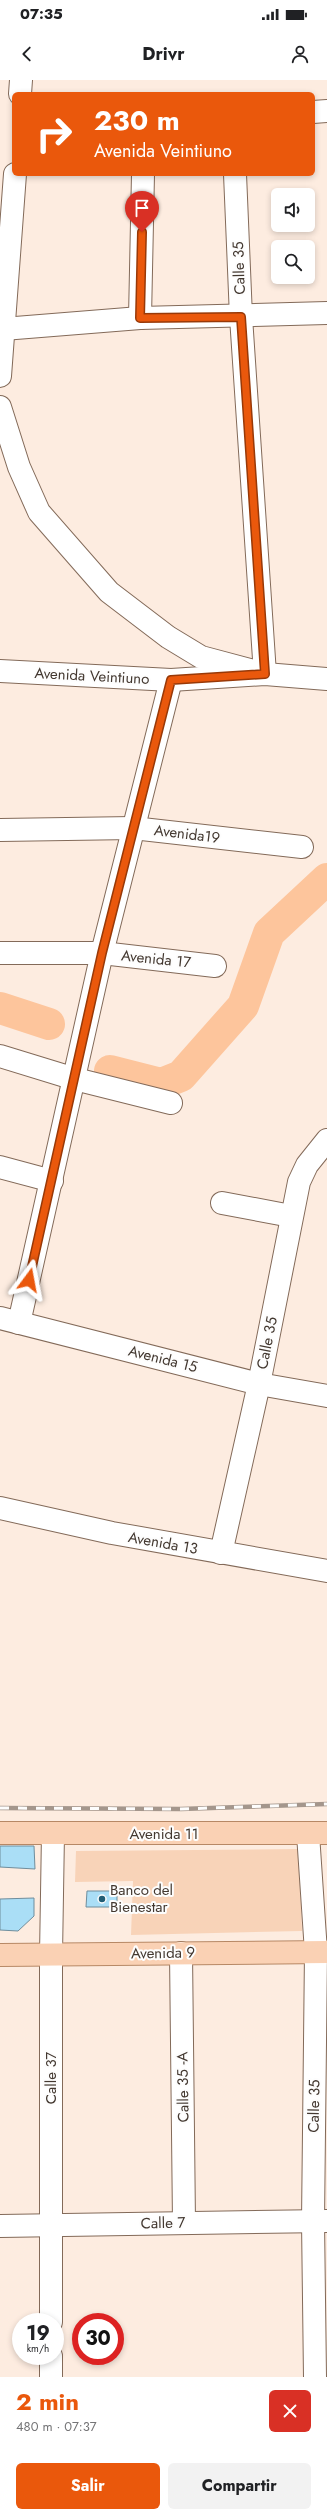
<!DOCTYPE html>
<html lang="es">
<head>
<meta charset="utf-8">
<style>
	body { margin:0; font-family:Jost,sans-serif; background:#f2f2f2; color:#202124; height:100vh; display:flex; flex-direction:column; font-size:15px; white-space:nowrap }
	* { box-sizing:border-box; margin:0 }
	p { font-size:13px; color:#757577 }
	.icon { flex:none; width:22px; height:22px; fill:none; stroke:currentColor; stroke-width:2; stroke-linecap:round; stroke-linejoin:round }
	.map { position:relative; height:2297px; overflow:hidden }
	.panel { display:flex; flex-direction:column; background:#fff; flex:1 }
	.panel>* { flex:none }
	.guide { position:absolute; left:12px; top:12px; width:303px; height:84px; border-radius:6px; box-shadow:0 2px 6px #0003; background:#ea580c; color:#fff; overflow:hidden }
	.tools { position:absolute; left:271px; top:108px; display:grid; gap:8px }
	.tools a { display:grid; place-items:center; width:44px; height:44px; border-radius:6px; background:#fff; box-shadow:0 2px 6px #0003; font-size:20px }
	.speed { position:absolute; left:12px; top:2233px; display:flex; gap:8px; font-size:20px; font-weight:700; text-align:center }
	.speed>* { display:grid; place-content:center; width:52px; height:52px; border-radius:50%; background:#fff; box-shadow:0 2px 6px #0003; line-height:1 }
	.speed small { font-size:10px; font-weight:400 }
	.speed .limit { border:6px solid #d22; background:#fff; color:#111 }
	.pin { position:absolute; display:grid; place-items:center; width:34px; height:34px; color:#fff; margin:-41px -17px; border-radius:50% 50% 50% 0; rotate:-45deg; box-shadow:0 0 4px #0007 }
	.pin .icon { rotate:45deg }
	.me { position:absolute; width:44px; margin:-22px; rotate:13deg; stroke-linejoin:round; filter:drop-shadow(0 0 3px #0008) }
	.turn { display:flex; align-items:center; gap:14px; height:84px; padding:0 16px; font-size:18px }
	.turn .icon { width:52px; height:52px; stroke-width:2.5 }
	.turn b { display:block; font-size:28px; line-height:34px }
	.round { display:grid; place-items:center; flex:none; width:42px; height:42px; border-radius:6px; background:#f2f2f2 }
	.overview { display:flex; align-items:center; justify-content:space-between; height:68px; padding:0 16px }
	h1 { font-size:24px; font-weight:700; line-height:30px; color:#ea580c }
	.button { display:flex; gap:8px; margin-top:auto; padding:8px 16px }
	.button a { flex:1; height:46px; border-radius:6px; background:#ea580c; color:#fff; font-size:16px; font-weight:700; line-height:46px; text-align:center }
	.button a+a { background:#f2f2f2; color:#202124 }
	.status { display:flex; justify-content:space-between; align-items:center; height:28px; padding:0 20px; background:#fff; direction:ltr }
	.status svg { height:11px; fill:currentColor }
	header { display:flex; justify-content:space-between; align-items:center; height:52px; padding:0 16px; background:#fff; font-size:18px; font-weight:700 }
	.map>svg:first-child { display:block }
	.green { fill:#f8d3b8 }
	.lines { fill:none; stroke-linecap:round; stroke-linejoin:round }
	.river { stroke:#fdc59c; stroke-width:32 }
	.building { fill:#aadef6; stroke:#6f8d9c }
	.minor-casing { stroke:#836a59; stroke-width:24 }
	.major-casing { stroke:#b78865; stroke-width:24 }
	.minor { stroke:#fff; stroke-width:22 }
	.major { stroke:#fad1b4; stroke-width:22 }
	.rail-casing { stroke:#a4968c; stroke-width:4.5 }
	.rail { stroke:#fdfdfd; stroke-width:3; stroke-dasharray:9; stroke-linecap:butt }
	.route-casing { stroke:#983908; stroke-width:10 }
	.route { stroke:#ea580c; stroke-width:7 }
	.poi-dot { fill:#215d75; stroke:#fdfdfd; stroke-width:1.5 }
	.labels { text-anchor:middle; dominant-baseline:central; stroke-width:4; stroke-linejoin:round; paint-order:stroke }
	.street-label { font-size:15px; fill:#433830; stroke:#fdfdfd }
	.poi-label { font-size:15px; fill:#433830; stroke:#fdfdfd; text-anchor:start }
</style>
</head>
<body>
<div class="status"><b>07:35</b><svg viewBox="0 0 49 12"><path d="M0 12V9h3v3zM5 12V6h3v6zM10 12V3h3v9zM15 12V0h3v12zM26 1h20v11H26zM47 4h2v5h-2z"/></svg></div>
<header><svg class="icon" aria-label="back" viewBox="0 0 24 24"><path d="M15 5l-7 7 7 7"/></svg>Drivr<svg class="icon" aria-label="person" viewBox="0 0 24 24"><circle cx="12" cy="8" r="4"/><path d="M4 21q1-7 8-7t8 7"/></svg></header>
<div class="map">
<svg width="327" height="2297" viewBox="0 0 327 2297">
	<rect width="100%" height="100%" fill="#fdece0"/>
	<!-- green -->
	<path class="green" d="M 299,1769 L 302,1851 L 131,1855 L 133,1801 L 75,1802 L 76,1771 Z"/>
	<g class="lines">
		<!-- river -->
		<g class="river">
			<path d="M 0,928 L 49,944"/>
			<path d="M 110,991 L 161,1004 L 181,996 L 243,926 L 269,853 L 327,799"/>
		</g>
	</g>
	<!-- building -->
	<g class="building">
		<path d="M 0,1766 L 34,1766 L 35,1789 L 0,1787 Z"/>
		<path d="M 87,1811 L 117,1811 L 117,1827 L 86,1827 Z"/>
		<path d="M 34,1818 L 34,1836 L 18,1851 L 0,1850 L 0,1819 Z"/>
	</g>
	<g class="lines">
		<defs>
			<g id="minor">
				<path d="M 20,14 L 21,0"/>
				<path d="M 313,32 L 327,31"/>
				<path d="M 140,238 L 143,94"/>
				<path d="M 3,249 L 140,238 L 327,233"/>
				<path d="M 0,296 L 15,94"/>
				<path d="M 0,327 L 19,387 L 39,432 L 109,512 L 168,557 L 201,577 L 265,594 L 241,237 L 235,94"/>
				<path d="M 0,591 L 171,600 L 265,594 L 327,599"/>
				<path d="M 0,750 L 133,748 L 302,767"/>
				<path d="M 0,873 L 102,873 L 215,886"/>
				<path d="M 0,976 L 75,999 L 171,1023"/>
				<path d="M 0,1087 L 52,1101"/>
				<path d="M 222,1123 L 291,1136"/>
				<path d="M 0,1238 L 259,1304 L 327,1316"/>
				<path d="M 19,1243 L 102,873 L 171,600"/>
				<path d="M 0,1428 L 112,1453 L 327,1491"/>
				<path d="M 221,1473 L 259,1304 L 299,1102 L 307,1085 L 327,1060"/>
				<path d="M 308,1754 L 316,1872 L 313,2141 L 315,2297"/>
				<path d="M 181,1873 L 184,2142"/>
				<path d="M 0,2146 L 327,2141"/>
				<path d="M 51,2242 L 51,1875 L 53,1753"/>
				<path d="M 51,2276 L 51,2297"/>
			</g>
			<g id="major">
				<path d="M 0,1753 L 327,1753"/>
				<path d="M 0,1875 L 327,1872"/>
			</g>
		</defs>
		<!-- minor casing -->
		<use href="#minor" class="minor-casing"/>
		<!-- major casing -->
		<use href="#major" class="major-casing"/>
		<!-- minor -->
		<use href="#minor" class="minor"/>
		<!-- major -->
		<use href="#major" class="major"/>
		<defs>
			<path id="rail" d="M 0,1728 L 181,1729 L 327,1724"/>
		</defs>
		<!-- rail casing -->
		<use href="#rail" class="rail-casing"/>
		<!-- rail -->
		<use href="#rail" class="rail"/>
	</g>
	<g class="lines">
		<defs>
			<path id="route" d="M 29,1200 L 102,873 L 171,600 L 265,594 L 241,237 L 140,238 L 142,152"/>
		</defs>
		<!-- route casing -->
		<use href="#route" class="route-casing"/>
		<!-- route -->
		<use href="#route" class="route"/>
	</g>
	<!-- markers -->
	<circle class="poi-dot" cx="102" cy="1819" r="4"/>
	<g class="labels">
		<!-- street labels -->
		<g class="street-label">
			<text transform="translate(239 188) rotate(-92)">Calle 35</text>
			<text transform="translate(92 596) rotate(3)">Avenida Veintiuno</text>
			<text transform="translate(187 754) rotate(7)">Avenida19</text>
			<text transform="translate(156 879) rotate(6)">Avenida 17</text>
			<text transform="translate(267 1263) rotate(-79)">Calle 35</text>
			<text transform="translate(163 1279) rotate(14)">Avenida 15</text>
			<text transform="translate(163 1463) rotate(10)">Avenida 13</text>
			<text x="164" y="1754">Avenida 11</text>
			<text transform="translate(163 1873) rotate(-1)">Avenida 9</text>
			<text transform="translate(51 1998) rotate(-90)">Calle 37</text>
			<text transform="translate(183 2007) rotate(-91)">Calle 35 -A</text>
			<text transform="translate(314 2026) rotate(-89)">Calle 35</text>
			<text transform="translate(163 2143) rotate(-1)">Calle 7</text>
		</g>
		<!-- poi labels -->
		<g class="poi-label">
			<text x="110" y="1810">Banco del<tspan x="110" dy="17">Bienestar</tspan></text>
		</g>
	</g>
</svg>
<div class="tools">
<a><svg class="icon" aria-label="sound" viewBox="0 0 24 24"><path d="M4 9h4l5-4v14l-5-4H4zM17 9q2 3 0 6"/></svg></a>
<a><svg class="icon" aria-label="search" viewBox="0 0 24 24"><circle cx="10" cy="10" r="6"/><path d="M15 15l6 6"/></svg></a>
</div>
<div class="speed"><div>19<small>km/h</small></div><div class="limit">30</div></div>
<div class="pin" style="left:142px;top:152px;background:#d93025"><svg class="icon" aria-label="arrive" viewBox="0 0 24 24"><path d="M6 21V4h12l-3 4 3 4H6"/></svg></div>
<svg class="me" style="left:29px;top:1200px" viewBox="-20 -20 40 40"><path d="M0-17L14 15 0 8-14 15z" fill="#ea580c" stroke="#fff" stroke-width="4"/></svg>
<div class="guide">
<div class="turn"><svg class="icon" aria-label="right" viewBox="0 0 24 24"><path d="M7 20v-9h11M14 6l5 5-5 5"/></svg><div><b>230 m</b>Avenida Veintiuno</div></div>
</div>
</div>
<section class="panel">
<div class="overview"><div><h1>2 min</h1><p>480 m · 07:37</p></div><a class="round" style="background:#d93025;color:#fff"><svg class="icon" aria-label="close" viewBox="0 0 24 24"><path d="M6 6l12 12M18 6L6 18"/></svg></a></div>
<div class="button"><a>Salir</a><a>Compartir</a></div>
</section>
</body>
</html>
